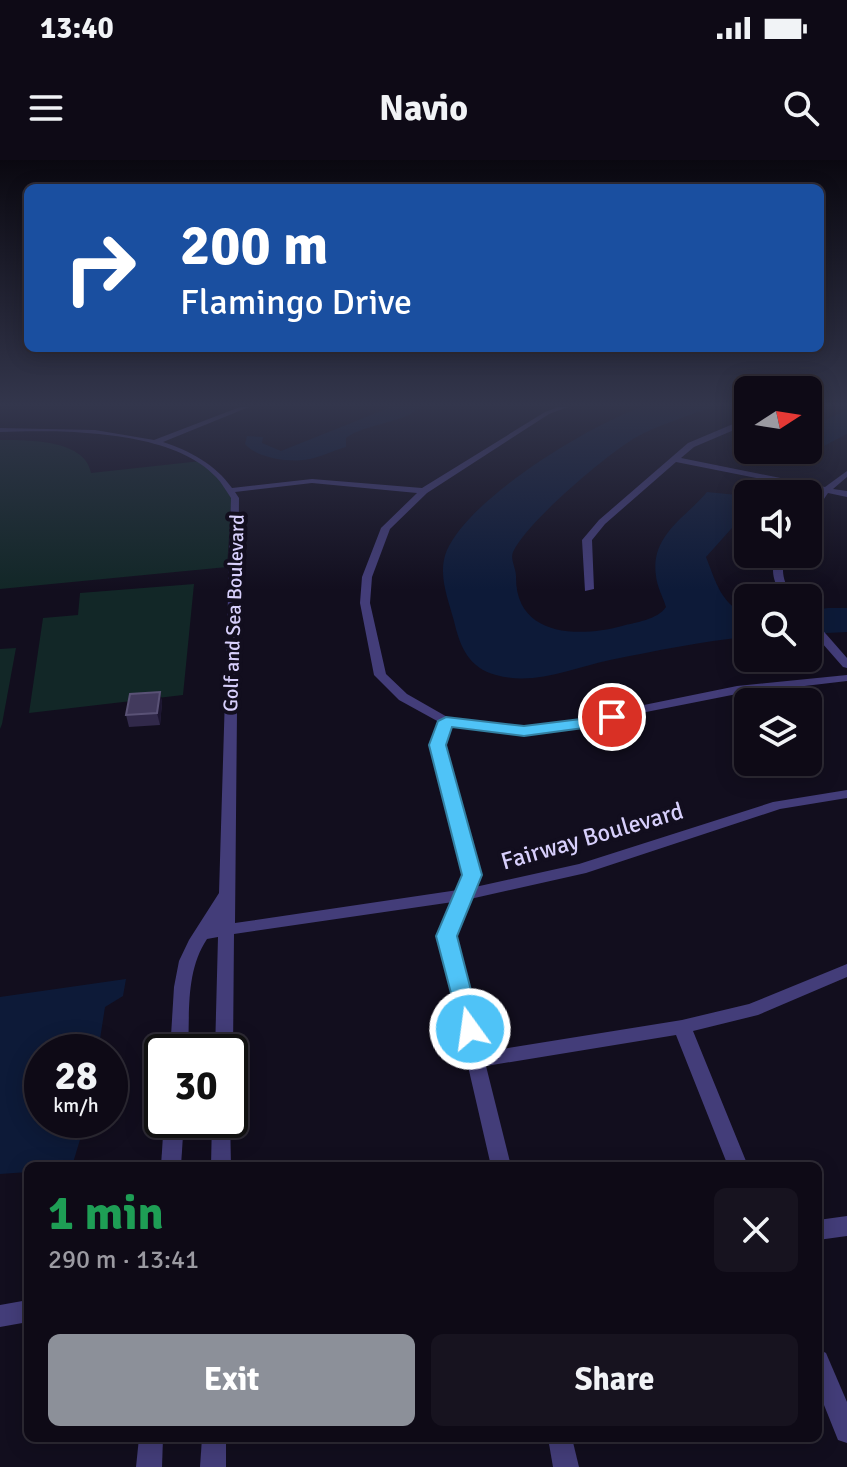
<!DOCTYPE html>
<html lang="en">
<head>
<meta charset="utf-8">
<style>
	body { margin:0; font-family:Signika,sans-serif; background:#17131f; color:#f1f3f6; height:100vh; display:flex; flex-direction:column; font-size:30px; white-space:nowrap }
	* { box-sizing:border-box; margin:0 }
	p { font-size:26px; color:#9b9aa1 }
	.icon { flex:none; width:44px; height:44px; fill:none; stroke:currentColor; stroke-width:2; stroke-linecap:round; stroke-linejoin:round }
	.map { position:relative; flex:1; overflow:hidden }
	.panel { position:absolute; left:24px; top:1002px; width:798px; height:280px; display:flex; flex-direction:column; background:#0e0a16; border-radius:12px; box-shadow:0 4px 20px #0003,0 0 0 2px #2e2b35 }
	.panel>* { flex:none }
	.banner { position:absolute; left:24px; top:24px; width:800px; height:168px; border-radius:12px; box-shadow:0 4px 20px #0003,0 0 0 2px #2e2b35; background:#1a4fa0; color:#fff; overflow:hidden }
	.needle { width:52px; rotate:78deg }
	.controls { position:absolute; left:734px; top:216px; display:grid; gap:16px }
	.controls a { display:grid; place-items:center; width:88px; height:88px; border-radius:12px; background:#0e0a16; box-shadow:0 4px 20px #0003,0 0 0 2px #2e2b35; font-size:40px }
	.speed { position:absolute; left:24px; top:874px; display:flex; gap:16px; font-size:40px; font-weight:700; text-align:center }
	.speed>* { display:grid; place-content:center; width:104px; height:104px; border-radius:50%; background:#0e0a16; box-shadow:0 4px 20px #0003,0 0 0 2px #2e2b35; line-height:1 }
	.speed small { font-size:20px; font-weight:400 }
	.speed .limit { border:4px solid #111; border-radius:12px; background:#fff; color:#111 }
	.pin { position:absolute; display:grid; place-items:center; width:68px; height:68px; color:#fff; margin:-34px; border:4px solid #fff; border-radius:50%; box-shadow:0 2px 8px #0007 }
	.me { position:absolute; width:88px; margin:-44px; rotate:346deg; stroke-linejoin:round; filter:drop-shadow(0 0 6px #0008) }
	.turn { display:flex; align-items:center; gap:28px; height:168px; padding:0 24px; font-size:36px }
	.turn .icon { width:104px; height:104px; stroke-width:2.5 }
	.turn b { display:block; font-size:56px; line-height:68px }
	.round { display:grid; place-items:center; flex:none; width:84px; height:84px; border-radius:12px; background:#17131f }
	.head { display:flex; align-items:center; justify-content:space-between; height:136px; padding:0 24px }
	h1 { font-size:48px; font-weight:700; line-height:60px; color:#1e9e55 }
	.primary-button { display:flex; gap:16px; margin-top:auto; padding:16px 24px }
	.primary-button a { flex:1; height:92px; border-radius:12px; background:#8c9099; color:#fff; font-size:32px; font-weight:700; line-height:92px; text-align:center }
	.primary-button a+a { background:#17131f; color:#f1f3f6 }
	.status { display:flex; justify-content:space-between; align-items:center; height:56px; padding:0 40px; background:#0e0a16; direction:ltr }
	.status svg { height:22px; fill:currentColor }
	header { display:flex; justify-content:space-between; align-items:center; height:104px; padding:0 24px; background:#0e0a16; font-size:36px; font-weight:700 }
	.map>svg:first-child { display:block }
	.green { fill:#122727 }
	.water { fill:#0d1a38 }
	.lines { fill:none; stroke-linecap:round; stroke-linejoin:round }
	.street { fill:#433d79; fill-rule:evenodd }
	.wall { fill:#31294a }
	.shaded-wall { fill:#1d1631 }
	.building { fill:#423a5d; stroke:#5a5276; stroke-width:2 }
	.route { fill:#4fc3f7; stroke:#337fa1; stroke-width:2 }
	.labels { text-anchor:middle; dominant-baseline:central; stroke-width:8; stroke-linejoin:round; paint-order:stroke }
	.far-street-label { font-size:20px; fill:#d7cffb; stroke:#120e1e }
	.street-label { font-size:24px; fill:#d7cffb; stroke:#120e1e }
</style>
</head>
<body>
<div class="status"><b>13:40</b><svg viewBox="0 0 49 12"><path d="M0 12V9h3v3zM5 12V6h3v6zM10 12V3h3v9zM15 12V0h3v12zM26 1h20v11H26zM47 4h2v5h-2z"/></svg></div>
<header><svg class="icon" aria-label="menu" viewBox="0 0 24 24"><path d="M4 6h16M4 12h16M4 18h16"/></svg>Navio<svg class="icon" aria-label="search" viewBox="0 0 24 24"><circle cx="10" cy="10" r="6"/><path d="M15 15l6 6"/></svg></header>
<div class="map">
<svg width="847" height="1307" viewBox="0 0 847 1307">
	<rect width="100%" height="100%" fill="#120e1e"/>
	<!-- green -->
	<g class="green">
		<path d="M 0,280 C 27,280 85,279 91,313 L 201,301 L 232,330 L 227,407 L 0,429 Z"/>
		<path d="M 194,424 L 183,535 L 29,553 L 43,458 L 78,455 L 80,433 Z"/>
		<path d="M 16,488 L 2,564 L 0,569 L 0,489 Z"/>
	</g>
	<!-- water -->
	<g class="water">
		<path d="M 391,247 L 419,247 C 408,262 364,264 346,278 L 346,287 C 335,290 325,295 314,298 C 296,304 257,299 245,284 L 247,276 L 263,277 L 262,283 L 281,291 Z"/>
		<path d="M 641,247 L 712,247 C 686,257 657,265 633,279 C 604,297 527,362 513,392 C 510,399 516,408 516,416 C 515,476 577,478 622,466 C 636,462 657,460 666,447 C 663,437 657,427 656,416 C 650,376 684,359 707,332 L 737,335 L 748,343 L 748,350 L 706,397 C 716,422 721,445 748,455 L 748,477 C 701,481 656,491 610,500 C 573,508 534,526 496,515 C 469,508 460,487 454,461 C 448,439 437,413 447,390 C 472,336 587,267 641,247 Z"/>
		<path d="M 847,250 L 847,274 C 824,285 785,312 761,291 L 808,290 L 808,268 Z"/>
		<path d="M 828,448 L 847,448 L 847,472 L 808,474 L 808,458 L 816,458 L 815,450 Z"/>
		<path d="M 126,819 L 123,836 L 105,847 L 98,892 L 42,892 L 42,960 L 86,960 L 72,1006 L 28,1006 L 28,1012 L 0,1014 L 0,837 Z"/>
	</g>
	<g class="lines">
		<!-- street -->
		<g class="street">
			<path d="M 240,247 L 249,247 L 163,282 C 190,291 215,304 232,328 L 312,319 L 422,328 L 545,252 L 558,247 L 568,247 L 549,254 L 427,333 L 390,369 L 372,417 L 370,443 L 386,514 L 407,534 L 449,558 L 524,567 L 590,559 L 634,547 L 737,526 L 847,515 L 847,521 L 737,534 L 636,554 L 591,567 L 524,575 L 451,565 L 444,585 L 480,715 L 475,727 L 579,704 L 773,642 L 847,630 L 847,638 L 780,649 L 586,713 L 470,739 L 454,776 L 483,892 L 682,860 L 749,844 L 847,804 L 847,817 L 758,855 L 693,871 L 748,1006 L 728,1006 L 676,875 L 486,906 L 511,1006 L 491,1006 L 438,776 L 453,742 L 234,774 L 233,892 L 230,897 L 230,892 L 215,892 L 218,777 L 207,779 C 185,812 190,854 188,892 L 170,892 L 174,827 L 179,801 L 189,780 L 219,733 L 231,338 C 226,331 222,323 216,317 C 171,269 61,270 0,272 L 0,268 L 95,270 L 154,280 ZM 312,323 L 417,333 L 381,368 L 362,417 L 360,443 L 374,515 L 399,540 L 439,562 L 432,585 L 464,715 L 458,730 L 235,763 L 239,338 L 235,332 Z"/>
			<path d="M 745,259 L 748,259 L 748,264 L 694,287 L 681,298 L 825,327 L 847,311 L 847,317 L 833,329 L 847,331 L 847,337 L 828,333 L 811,358 L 808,359 L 808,350 L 821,331 L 676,302 L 605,364 L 592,380 L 594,429 L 585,431 L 582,380 L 599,360 L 688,283 Z"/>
			<path d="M 777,394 L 787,394 C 779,410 784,424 794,438 L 784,438 C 774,424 769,410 777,394 Z"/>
			<path d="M 808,457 L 812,458 L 847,498 L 847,508 L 843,507 L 808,467 Z"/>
			<path d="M 230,957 L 231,1006 L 211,1006 L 212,960 L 230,960 Z"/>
			<path d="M 164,960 L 184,960 L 181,1006 L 161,1006 Z"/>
			<path d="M 847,1056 L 847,1076 L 818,1080 L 818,1060 Z"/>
			<path d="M 28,1140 L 28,1162 L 0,1167 L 0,1145 Z"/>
			<path d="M 818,1189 L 826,1193 L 847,1242 L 847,1283 L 838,1280 L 818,1230 Z"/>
			<path d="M 139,1278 L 163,1278 L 162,1307 L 136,1307 Z"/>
			<path d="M 202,1278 L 226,1278 L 226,1307 L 200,1307 Z"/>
			<path d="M 548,1278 L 572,1278 L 579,1307 L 553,1307 Z"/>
		</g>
	</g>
	<!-- wall -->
	<path class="wall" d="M 160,532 L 162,543 L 160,565 L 129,567 L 126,555 Z"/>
	<!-- shaded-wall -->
	<path class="shaded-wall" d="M 160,532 L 162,543 L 160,565 L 157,553 Z"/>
	<!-- building -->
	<path class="building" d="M 160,532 L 157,553 L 126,555 L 130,534 Z"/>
	<!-- sky -->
	<linearGradient id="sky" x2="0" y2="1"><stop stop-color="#0a0810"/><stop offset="0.57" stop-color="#33364c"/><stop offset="1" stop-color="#33364c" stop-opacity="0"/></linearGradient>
	<rect width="847" height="430" fill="url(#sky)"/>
	<!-- route -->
	<path class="route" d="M 612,552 L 618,553 L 618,560 L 591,567 L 524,576 L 452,567 L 446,585 L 482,715 L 457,776 L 481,869 L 478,875 L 470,878 L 462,875 L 436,776 L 462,715 L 429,585 L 438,561 L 446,557 L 524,566 L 589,558 Z"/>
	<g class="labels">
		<!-- far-street labels -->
		<g class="far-street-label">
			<text transform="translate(234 453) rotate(-88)">Golf and Sea Boulevard</text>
		</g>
		<!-- street labels -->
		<g class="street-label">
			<text transform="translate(592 676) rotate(-16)">Fairway Boulevard</text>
		</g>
	</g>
</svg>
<div class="controls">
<a><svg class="needle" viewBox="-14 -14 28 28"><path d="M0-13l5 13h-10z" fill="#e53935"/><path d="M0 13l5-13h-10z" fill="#9b9aa1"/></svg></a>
<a><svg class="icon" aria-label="sound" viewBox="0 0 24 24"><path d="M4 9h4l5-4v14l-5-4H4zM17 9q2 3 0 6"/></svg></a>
<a><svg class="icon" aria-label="search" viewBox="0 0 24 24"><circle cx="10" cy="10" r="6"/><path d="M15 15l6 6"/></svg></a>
<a><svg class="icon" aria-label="layers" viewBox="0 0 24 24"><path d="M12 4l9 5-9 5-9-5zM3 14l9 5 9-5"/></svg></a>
</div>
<div class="speed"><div>28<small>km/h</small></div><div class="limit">30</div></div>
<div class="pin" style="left:612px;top:557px;background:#d93025"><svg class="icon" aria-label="arrive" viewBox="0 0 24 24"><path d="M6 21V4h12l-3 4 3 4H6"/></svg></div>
<svg class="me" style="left:470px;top:869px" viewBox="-20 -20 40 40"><circle r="17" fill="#4fc3f7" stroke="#fff" stroke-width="3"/><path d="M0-11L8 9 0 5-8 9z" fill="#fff"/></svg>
<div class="banner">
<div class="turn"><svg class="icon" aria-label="right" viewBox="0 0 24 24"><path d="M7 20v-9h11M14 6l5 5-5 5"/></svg><div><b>200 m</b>Flamingo Drive</div></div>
</div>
<section class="panel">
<div class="head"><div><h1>1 min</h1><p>290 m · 13:41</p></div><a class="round"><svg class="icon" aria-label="close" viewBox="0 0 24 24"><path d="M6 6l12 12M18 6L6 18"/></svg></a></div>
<div class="primary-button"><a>Exit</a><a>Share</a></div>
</section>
</div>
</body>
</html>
